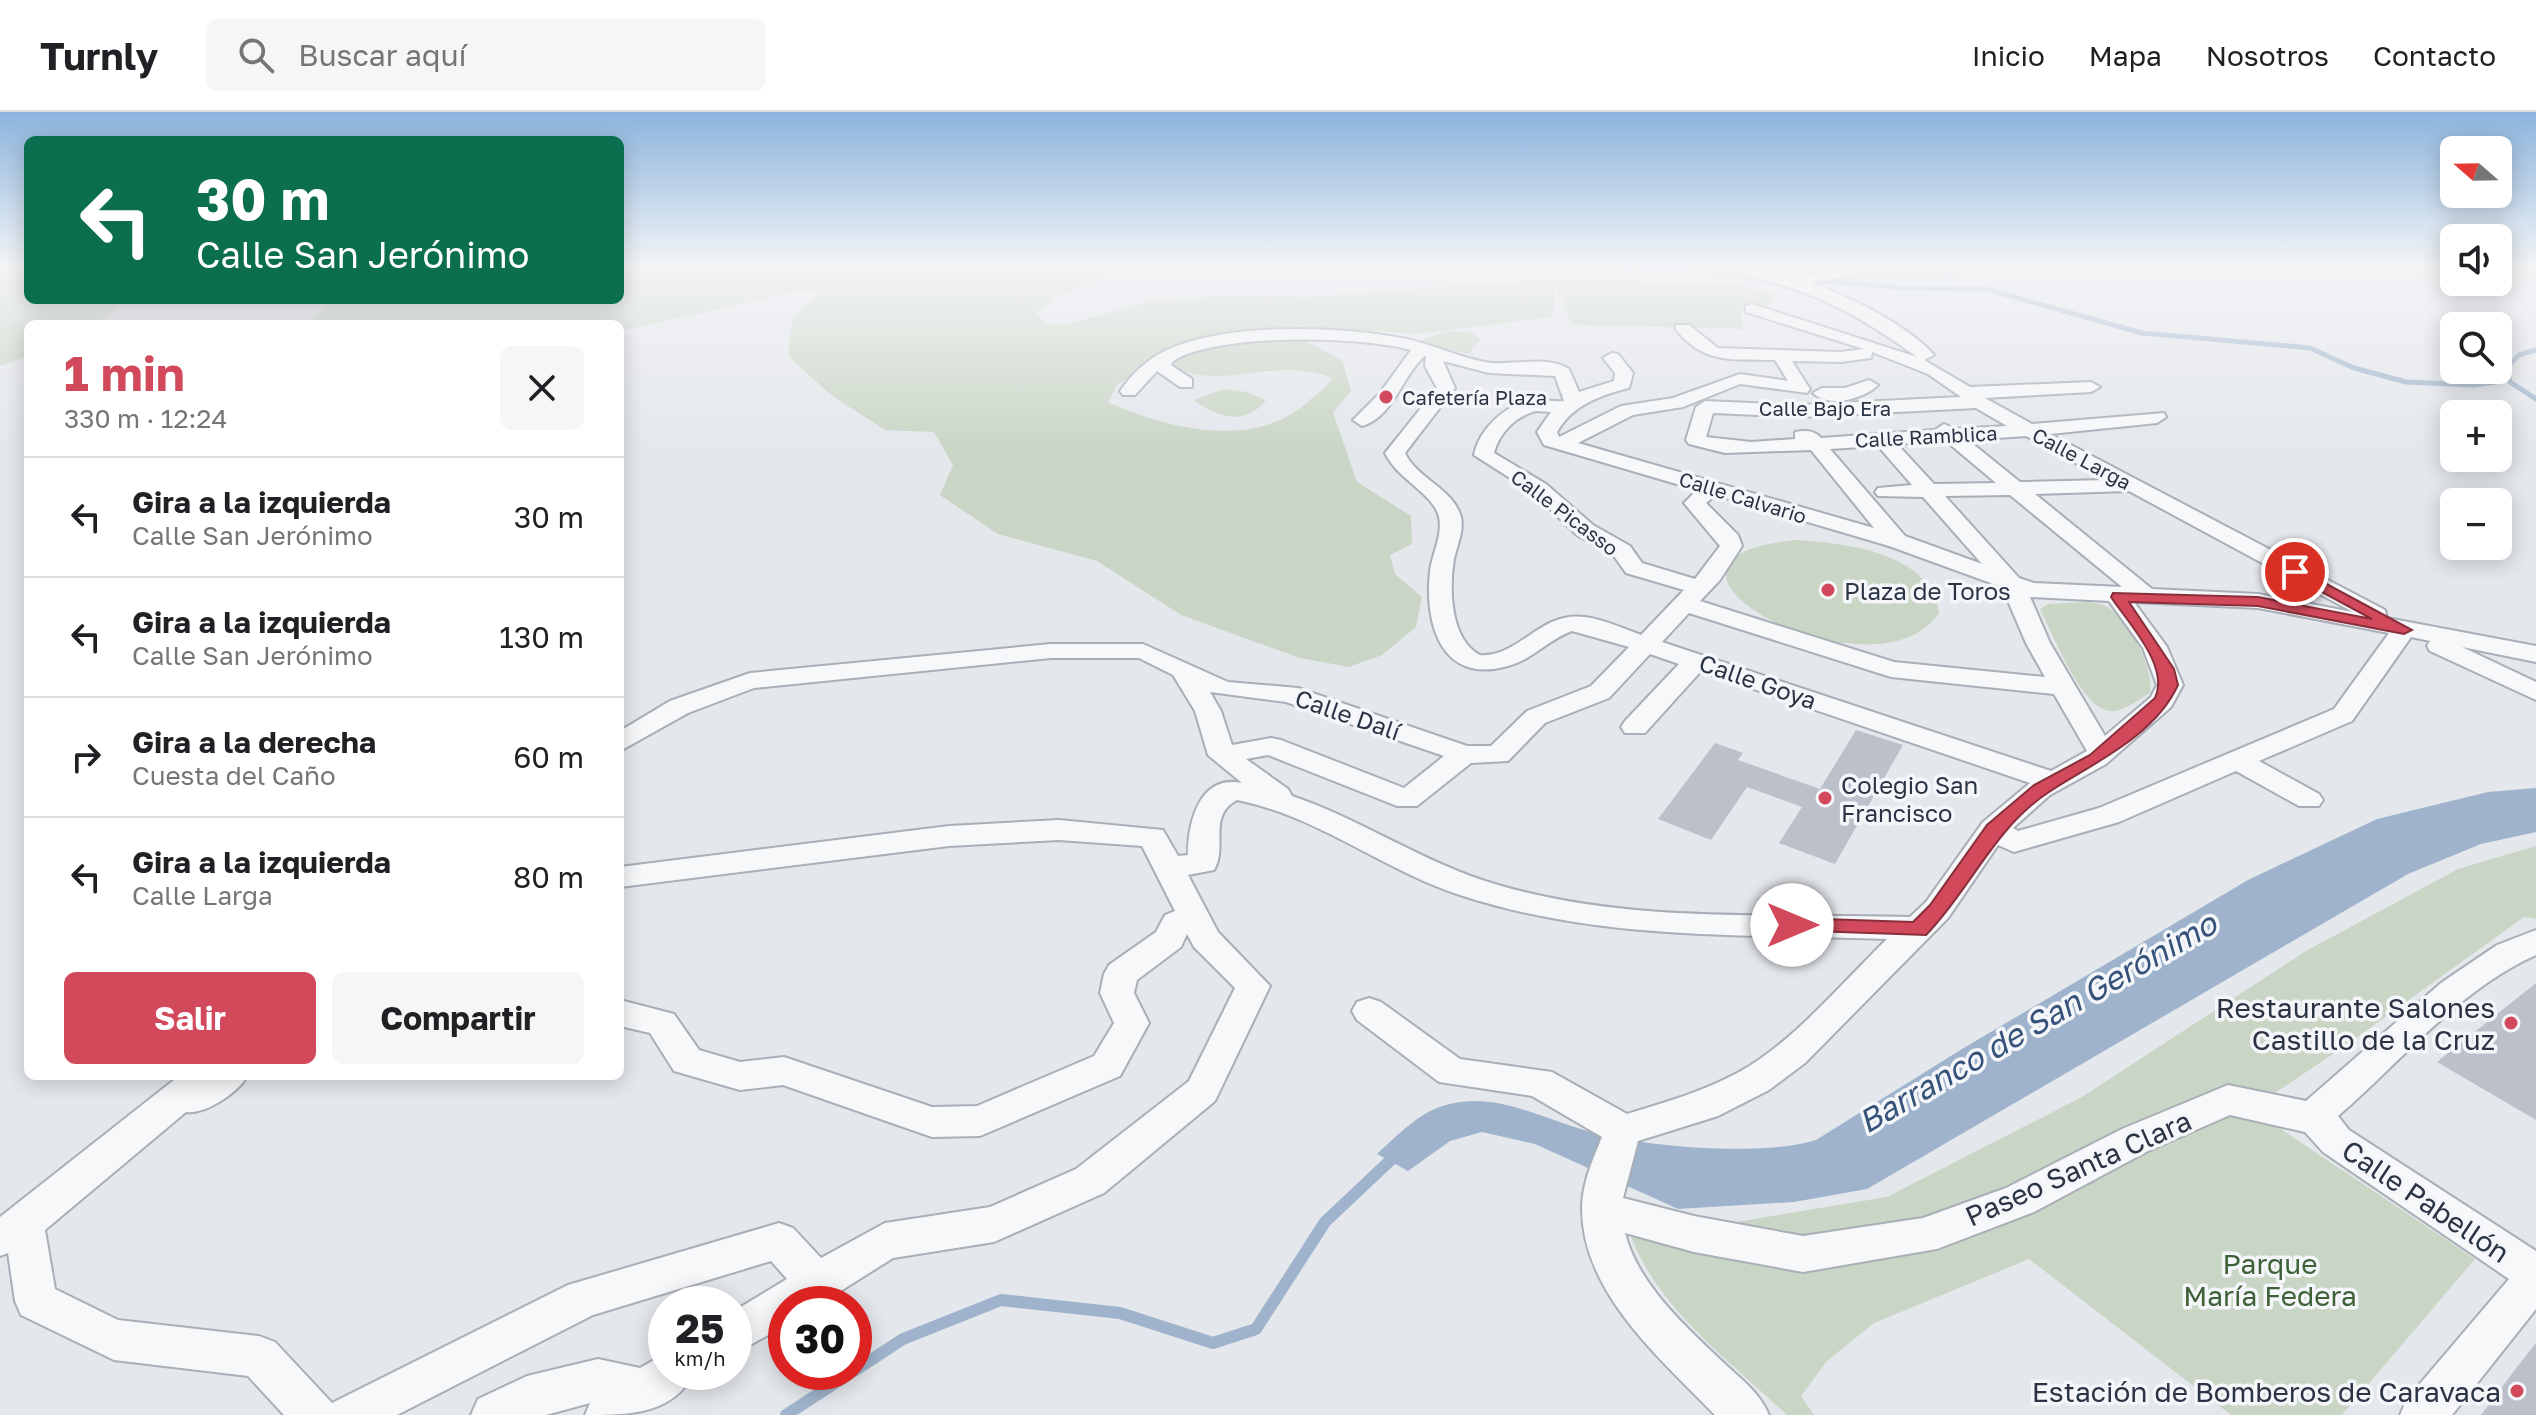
<!DOCTYPE html>
<html lang="es">
<head>
<meta charset="utf-8">
<style>
	body { margin:0; font-family:"Golos Text",sans-serif; background:#f6f6f6; color:#202124; height:100vh; display:flex; flex-direction:column; font-size:30px; white-space:nowrap }
	* { box-sizing:border-box; margin:0 }
	p { font-size:26px; color:#757577 }
	.icon { flex:none; width:44px; height:44px; fill:none; stroke:currentColor; stroke-width:2; stroke-linecap:round; stroke-linejoin:round }
	.map { position:relative; flex:1; overflow:hidden }
	.panel { position:absolute; left:24px; top:208px; width:600px; height:760px; display:flex; flex-direction:column; background:#fff; border-radius:12px; box-shadow:0 4px 20px #0003 }
	.panel>* { flex:none }
	.banner { position:absolute; left:24px; top:24px; width:600px; height:168px; border-radius:12px; box-shadow:0 4px 20px #0003; background:#0b6e4f; color:#fff; overflow:hidden }
	.needle { width:52px; rotate:290deg }
	.fabs { position:absolute; left:2440px; top:24px; display:grid; gap:16px }
	.fabs a { display:grid; place-items:center; width:72px; height:72px; border-radius:12px; background:#fff; box-shadow:0 4px 20px #0003; font-size:40px }
	.speed { position:absolute; left:648px; top:1174px; display:flex; gap:16px; font-size:40px; font-weight:700; text-align:center }
	.speed>* { display:grid; place-content:center; width:104px; height:104px; border-radius:50%; background:#fff; box-shadow:0 4px 20px #0003; line-height:1 }
	.speed small { font-size:20px; font-weight:400 }
	.speed .limit { border:12px solid #d22; background:#fff; color:#111 }
	.pin { position:absolute; display:grid; place-items:center; width:68px; height:68px; color:#fff; margin:-34px; border:4px solid #fff; border-radius:50%; box-shadow:0 2px 8px #0007 }
	.me { position:absolute; width:88px; margin:-44px; rotate:90deg; stroke-linejoin:round; filter:drop-shadow(0 0 6px #0008) }
	.turn { display:flex; align-items:center; gap:28px; height:168px; padding:0 40px; font-size:36px }
	.turn .icon { width:104px; height:104px; stroke-width:2.5 }
	.turn b { display:block; font-size:56px; line-height:68px }
	.round { display:grid; place-items:center; flex:none; width:84px; height:84px; border-radius:12px; background:#f6f6f6 }
	.overview { display:flex; align-items:center; justify-content:space-between; height:136px; padding:0 40px }
	h1 { font-size:48px; font-weight:700; line-height:60px; color:#d1495b }
	.cta { display:flex; gap:16px; margin-top:auto; padding:16px 40px }
	.cta a { flex:1; height:92px; border-radius:12px; background:#d1495b; color:#fff; font-size:32px; font-weight:700; line-height:92px; text-align:center }
	.cta a+a { background:#f6f6f6; color:#202124 }
	ul { padding:0; list-style:none }
	li { display:flex; align-items:center; gap:24px; height:120px; padding:0 40px; border-top:2px solid #e0e0e0 }
	li div { flex:1 }
	li b { display:block; font-size:30px }
	li em { font-style:normal }
	header { display:flex; align-items:center; gap:48px; box-sizing:border-box; height:112px; padding:0 40px; background:#fff; border-bottom:2px solid #e0e0e0 }
	header strong { font-size:38px }
	nav { display:flex; gap:44px; margin-inline-start:auto; font-size:28px }
	.search { width:560px; height:72px; background:#f6f6f6; display:flex; align-items:center; gap:20px; box-sizing:border-box; padding:0 28px; border-radius:12px; color:#757577; font-size:30px }
	.map>svg:first-child { display:block }
	.green { fill:#c9d6c5; fill-rule:evenodd }
	.water { fill:#9fb4cc }
	.lines { fill:none; stroke-linecap:round; stroke-linejoin:round }
	.stream-far1 { stroke:#9fb4cc; stroke-width:5 }
	.stream { stroke:#9fb4cc; stroke-width:12 }
	.building { fill:#bbc0ca }
	.minor-casing { stroke:#a9aeb7; stroke-width:4 }
	.minor { fill:#f7f8fa; fill-rule:evenodd }
	.route { fill:#d1495b; stroke:#882f3b; stroke-width:2 }
	.poi-dot { fill:#d1495b; stroke:#f4f6f9; stroke-width:3 }
	.labels { text-anchor:middle; dominant-baseline:central; stroke-width:7; stroke-linejoin:round; paint-order:stroke }
	.far-poi-label { font-size:20px; fill:#2b3445; stroke:#f4f6f9; text-anchor:start }
	.far-street-label { font-size:20px; fill:#2b3445; stroke:#f4f6f9 }
	.poi-label { font-size:24px; fill:#2b3445; stroke:#f4f6f9; text-anchor:start }
	.street-label { font-size:24px; fill:#2b3445; stroke:#f4f6f9 }
	.near-poi-label { font-size:28px; fill:#2b3445; stroke:#f4f6f9; text-anchor:end }
	.near-street-label { font-size:28px; fill:#2b3445; stroke:#f4f6f9 }
	.near-park-label { font-size:28px; fill:#3f6138; stroke:#f4f6f9 }
	.near-water-label { font-size:32px; font-style:italic; fill:#34527a; stroke:#f4f6f9 }
</style>
</head>
<body>
<header>
<strong>Turnly</strong>
<div class="search"><svg class="icon" aria-label="search" viewBox="0 0 24 24"><circle cx="10" cy="10" r="6"/><path d="M15 15l6 6"/></svg>Buscar aquí</div>
<nav><a>Inicio</a><a>Mapa</a><a>Nosotros</a><a>Contacto</a></nav>
</header>
<div class="map">
<svg width="2536" height="1303" viewBox="0 0 2536 1303">
	<rect width="100%" height="100%" fill="#e4e7ec"/>
	<!-- green -->
	<g class="green">
		<path d="M 0,154 L 28,154 L 28,188 L 127,188 L 95,212 L 28,212 L 28,244 L 0,254 Z"/>
		<path d="M 620,154 L 1130,154 L 1064,182 L 1037,201 L 1045,211 L 1064,213 L 1151,189 L 1235,183 L 1309,185 L 1531,168 L 1721,170 L 1777,182 L 1778,186 L 1767,194 L 1740,199 L 1743,217 L 1585,213 L 1571,212 L 1555,172 L 1553,205 L 1416,222 L 1342,217 L 1286,219 L 1342,248 L 1351,279 L 1333,301 L 1357,370 L 1411,404 L 1412,432 L 1390,443 L 1395,462 L 1422,485 L 1416,515 L 1382,543 L 1349,555 L 1300,546 L 1181,503 L 1097,449 L 998,422 L 940,383 L 953,353 L 934,320 L 885,318 L 831,283 L 788,244 L 792,207 L 820,179 L 805,178 L 620,219 L 620,212 L 308,212 L 325,196 L 327,188 L 620,188 ZM 1165,247 C 1171,251 1177,258 1185,260 C 1231,274 1280,245 1332,266 C 1326,277 1320,279 1311,287 C 1257,339 1171,318 1108,290 L 1118,272 Z"/>
		<path d="M 1446,219 L 1472,221 L 1482,227 L 1473,234 L 1470,242 L 1417,230 Z"/>
		<path d="M 1224,277 L 1246,280 L 1266,288 C 1246,314 1217,306 1194,288 Z"/>
		<path d="M 1797,428 C 1845,431 1932,441 1939,501 C 1875,596 1597,447 1797,428 Z"/>
		<path d="M 2048,492 C 2064,492 2085,488 2100,492 C 2126,498 2155,557 2150,581 C 2139,587 2124,600 2110,599 C 2082,597 2053,522 2040,497 Z"/>
		<path d="M 2536,734 L 2536,807 L 2524,805 L 2342,936 L 2251,997 L 2475,1147 L 2342,1303 L 2231,1303 L 2029,1147 L 1874,1211 L 1827,1249 L 1801,1284 L 1814,1303 L 1787,1303 C 1728,1247 1651,1192 1627,1113 L 1736,1110 L 1887,1085 L 2082,985 L 2306,839 L 2458,757 Z"/>
	</g>
	<!-- water -->
	<path class="water" d="M 2536,676 L 2536,720 L 2481,732 L 2408,762 L 1867,1077 L 1794,1090 L 1678,1097 L 1535,1032 L 1482,1020 L 1450,1029 L 1408,1059 L 1377,1042 C 1397,1024 1419,1000 1446,993 C 1495,979 1541,1006 1587,1019 C 1642,1035 1762,1045 1816,1028 L 1962,937 L 2248,768 L 2377,707 L 2488,680 Z"/>
	<g class="lines">
		<!-- stream-far1 -->
		<g class="stream-far1">
			<path d="M 1575,154 L 1684,159"/>
			<path d="M 1814,168 L 1903,176 L 1986,177 L 2142,221 L 2310,236 L 2354,256 L 2406,270 L 2474,273 L 2496,270 L 2508,263"/>
			<path d="M 2536,238 L 2519,243 L 2507,255 L 2510,270 L 2536,287"/>
		</g>
		<!-- stream -->
		<g class="stream">
			<path d="M 854,1259 L 903,1227 L 1001,1188 L 1120,1201 L 1213,1231 L 1256,1217 L 1325,1110 L 1396,1043"/>
			<path d="M 786,1303 L 852,1260"/>
		</g>
	</g>
	<!-- building -->
	<g class="building">
		<path d="M 1856,618 L 1903,633 L 1835,752 L 1779,731 L 1802,695 L 1747,675 L 1711,728 L 1658,707 L 1715,631 L 1743,641 L 1738,648 L 1820,677 Z"/>
		<path d="M 2536,871 L 2536,1008 L 2437,950 Z"/>
		<path d="M 2536,1231 L 2536,1303 L 2481,1303 L 2517,1255 Z"/>
	</g>
	<g class="lines">
		<defs>
			<g id="minor">
				<path d="M 1697,154 L 1742,154 L 1794,165 L 1855,156 L 1981,154 L 1939,164 L 1855,164 L 1810,170 C 1847,184 1907,212 1934,243 L 1924,248 L 1970,275 L 2091,270 L 2100,275 L 2091,280 L 1985,286 L 2032,312 L 2164,301 L 2166,305 L 2157,311 L 2050,322 L 2385,498 L 2387,506 L 2536,534 L 2536,550 L 2462,535 L 2536,570 L 2536,588 L 2430,539 L 2427,534 L 2430,529 L 2411,525 L 2352,609 L 2259,649 L 2319,682 L 2323,688 L 2319,694 L 2299,694 L 2236,659 L 2119,710 L 2014,740 L 1998,733 L 1948,806 L 1805,951 L 1769,978 L 1718,1004 L 1638,1029 L 1623,1086 L 1694,1104 L 1803,1124 L 1923,1106 L 2006,1076 L 2122,1017 L 2228,973 L 2306,989 L 2441,871 L 2497,833 L 2536,818 L 2536,843 C 2459,877 2401,950 2338,1004 L 2349,1018 L 2536,1139 L 2536,1197 L 2452,1303 L 2400,1303 L 2407,1287 L 2509,1167 L 2323,1040 L 2305,1020 L 2230,1003 L 2148,1039 L 2034,1100 L 1937,1137 L 1803,1160 L 1694,1140 L 1625,1121 C 1638,1173 1688,1217 1725,1252 C 1742,1268 1760,1281 1769,1303 L 1715,1303 C 1661,1247 1582,1181 1582,1096 C 1582,1072 1593,1047 1602,1025 L 1532,984 L 1439,970 L 1357,908 L 1352,899 L 1357,890 L 1369,886 L 1381,890 L 1460,947 L 1552,960 L 1627,1002 C 1666,990 1705,979 1741,959 C 1794,929 1843,870 1887,827 C 1742,822 1600,829 1460,783 C 1383,758 1318,704 1237,688 C 1207,704 1228,735 1214,758 L 1188,763 L 1218,820 L 1270,874 L 1215,989 L 1104,1081 L 994,1130 L 893,1146 L 820,1192 L 786,1192 L 786,1213 L 734,1242 L 734,1199 L 787,1167 L 771,1149 L 593,1203 L 397,1303 L 284,1303 L 248,1264 L 114,1248 L 21,1203 L 15,1189 L 8,1141 L 0,1144 L 0,1105 L 179,964 L 247,964 C 239,980 205,1003 186,1000 L 45,1118 L 55,1177 L 118,1208 L 259,1224 L 275,1230 L 332,1291 L 568,1173 L 779,1111 L 793,1116 L 821,1146 L 885,1111 L 990,1095 L 1076,1057 L 1189,969 L 1235,876 L 1194,835 L 1187,822 L 1181,835 L 1137,868 L 1134,881 L 1149,911 L 1120,964 L 980,1024 L 932,1025 L 783,973 L 740,978 L 674,959 L 650,921 L 620,914 L 620,888 L 674,902 L 699,938 L 740,950 L 784,945 L 932,995 L 977,994 L 1094,944 L 1114,911 L 1100,881 L 1104,862 L 1109,853 L 1156,820 L 1165,803 L 1175,799 L 1142,734 L 1059,728 L 949,734 L 620,775 L 620,755 L 949,714 L 1059,708 L 1163,718 L 1178,744 L 1188,743 C 1188,711 1199,662 1242,671 L 1208,643 L 1195,599 L 1173,563 L 1139,546 L 1051,546 L 754,576 L 688,601 L 620,639 L 620,619 L 670,589 L 750,561 L 1051,532 L 1143,532 L 1228,570 L 1298,576 L 1467,634 L 1491,634 L 1527,599 L 1591,574 L 1629,535 L 1572,519 C 1549,527 1532,548 1508,554 C 1442,573 1424,513 1430,459 C 1432,442 1443,423 1439,405 C 1434,382 1397,367 1385,341 L 1437,276 L 1425,254 L 1426,243 C 1404,260 1393,306 1362,314 L 1353,308 L 1380,281 L 1411,238 C 1359,224 1218,221 1173,249 L 1171,253 L 1192,267 L 1192,275 L 1180,275 L 1157,259 L 1135,283 L 1123,283 L 1120,279 C 1132,262 1146,248 1165,239 C 1224,210 1339,214 1402,226 C 1430,231 1457,245 1485,250 C 1511,255 1545,242 1569,257 L 1579,280 L 1614,269 L 1615,261 L 1603,246 L 1612,241 L 1618,242 L 1633,261 L 1629,276 C 1601,283 1572,293 1557,320 L 1559,325 L 1621,294 L 1673,286 L 1740,262 L 1788,269 L 1775,248 C 1732,247 1703,253 1675,216 L 1677,213 L 1689,213 L 1718,236 L 1841,240 L 1864,237 L 1746,200 L 1746,194 L 1752,192 L 1917,245 C 1847,194 1791,167 1704,158 ZM 1872,240 L 1928,262 L 1961,285 L 1799,293 L 1705,289 L 1696,295 L 1686,328 L 1689,332 L 1725,341 L 1811,338 L 1874,416 L 1578,331 L 1633,303 L 1683,295 L 1740,272 L 1807,281 L 1810,277 L 1792,249 L 1841,250 L 1871,246 ZM 1443,249 L 1489,261 L 1555,264 L 1564,289 C 1554,290 1543,287 1532,288 C 1506,292 1479,317 1474,343 L 1532,380 L 1577,423 L 1614,444 L 1626,461 L 1684,478 L 1641,523 C 1619,515 1593,502 1569,505 C 1536,509 1513,546 1480,543 C 1450,527 1449,477 1454,447 C 1457,434 1464,419 1461,405 C 1453,376 1417,367 1405,341 L 1455,276 ZM 1976,296 L 2007,314 L 1955,317 L 1944,312 L 1935,318 L 1821,326 C 1814,318 1805,318 1795,320 L 1795,327 L 1751,330 L 1706,325 L 1713,301 L 1799,305 ZM 1536,299 L 1551,300 L 1537,320 L 1544,333 L 1697,378 L 1684,391 L 1720,434 L 1695,467 L 1642,451 L 1630,434 L 1593,413 L 1546,372 L 1494,341 C 1499,321 1516,304 1536,299 ZM 2026,324 L 2107,368 L 2020,370 L 1968,328 ZM 1946,329 L 1996,371 L 1934,372 L 1897,332 ZM 1878,334 L 1912,373 L 1878,376 L 1875,380 L 1878,384 L 1923,385 L 1982,452 L 1905,424 L 1830,337 ZM 2129,379 L 2353,500 L 2258,482 L 2152,477 L 2035,382 ZM 1716,383 L 1889,434 L 2002,475 L 2026,531 L 2045,565 L 1894,550 L 1700,489 L 1720,468 L 1742,434 L 1738,423 L 1706,391 ZM 2010,383 L 2122,475 L 2034,471 L 2019,466 L 1945,384 ZM 2030,485 L 2109,489 L 2143,536 L 2157,573 L 2151,585 L 2105,624 L 2050,531 ZM 2134,490 L 2258,496 L 2389,521 L 2334,597 L 2099,696 L 2018,719 L 2013,716 L 2050,683 L 2106,652 L 2171,595 L 2183,573 L 2167,535 ZM 1689,501 L 1891,565 L 2054,582 L 2087,639 L 2051,659 L 1662,530 ZM 1650,542 L 1679,552 L 1625,609 L 1621,615 L 1625,621 L 1645,621 L 1701,559 L 2030,671 L 1983,710 L 1926,790 L 1910,805 C 1773,801 1632,812 1498,773 C 1425,752 1363,708 1292,684 L 1288,677 L 1246,647 L 1268,643 L 1397,694 L 1417,694 L 1471,651 L 1508,649 L 1545,611 L 1609,586 ZM 1210,580 L 1286,590 L 1444,644 L 1404,676 L 1281,628 L 1271,626 L 1232,633 L 1221,599 Z"/>
				<path d="M 1869,268 L 1878,273 C 1865,286 1830,297 1813,281 L 1822,276 L 1845,276 Z"/>
				<path d="M 666,1241 L 666,1260 L 694,1260 C 674,1303 628,1303 585,1303 L 590,1291 L 546,1303 L 471,1303 L 478,1287 L 527,1264 L 598,1247 L 640,1256 Z"/>
			</g>
		</defs>
		<!-- minor casing -->
		<use href="#minor" class="minor-casing"/>
		<!-- minor -->
		<use href="#minor" class="minor"/>
	</g>
	<!-- sky -->
	<linearGradient id="sky" x2="0" y2="1"><stop stop-color="#8bb4dd"/><stop offset="0.46" stop-color="#f3f4f6"/><stop offset="1" stop-color="#f3f4f6" stop-opacity="0"/></linearGradient>
	<rect width="2536" height="336" fill="url(#sky)"/>
	<!-- route -->
	<path class="route" d="M 2295,455 L 2412,518 L 2404,522 L 2258,494 L 2129,490 L 2174,557 L 2178,573 C 2154,625 2093,651 2049,680 C 1994,716 1970,778 1926,823 L 1784,818 L 1781,813 L 1792,806 L 1913,810 L 1930,793 L 1987,713 L 2034,673 L 2090,643 L 2155,586 C 2170,554 2128,511 2111,485 L 2113,481 L 2258,485 L 2372,507 L 2290,463 L 2290,456 Z"/>
	<!-- markers -->
	<g class="poi-dot">
		<circle cx="1386" cy="285" r="8"/>
		<circle cx="1828" cy="478" r="8"/>
		<circle cx="1825" cy="686" r="8"/>
		<circle cx="2511" cy="911" r="8"/>
		<circle cx="2517" cy="1279" r="8"/>
	</g>
	<g class="labels">
		<!-- far-poi labels -->
		<g class="far-poi-label">
			<text x="1402" y="285">Cafetería Plaza</text>
		</g>
		<!-- far-street labels -->
		<g class="far-street-label">
			<text x="1825" y="296">Calle Bajo Era</text>
			<text transform="translate(1926 324) rotate(-3)">Calle Ramblica</text>
			<text transform="translate(2082 346) rotate(28)">Calle Larga</text>
			<text transform="translate(1743 385) rotate(17)">Calle Calvario</text>
			<text transform="translate(1565 400) rotate(37)">Calle Picasso</text>
		</g>
		<!-- poi labels -->
		<g class="poi-label">
			<text x="1844" y="478">Plaza de Toros</text>
			<text x="1841" y="672">Colegio San<tspan x="1841" dy="28">Francisco</tspan></text>
		</g>
		<!-- street labels -->
		<g class="street-label">
			<text transform="translate(1758 569) rotate(19)">Calle Goya</text>
			<text transform="translate(1348 602) rotate(19)">Calle Dalí</text>
		</g>
		<!-- near-poi labels -->
		<g class="near-poi-label">
			<text x="2495" y="895">Restaurante Salones<tspan x="2495" dy="32">Castillo de la Cruz</tspan></text>
			<text x="2501" y="1279">Estación de Bomberos de Caravaca</text>
		</g>
		<!-- near-street labels -->
		<g class="near-street-label">
			<text transform="translate(2078 1056) rotate(-24)">Paseo Santa Clara</text>
			<text transform="translate(2426 1089) rotate(34)">Calle Pabellón</text>
		</g>
		<!-- near-park labels -->
		<g class="near-park-label">
			<text x="2270" y="1151">Parque<tspan x="2270" dy="32">María Federa</tspan></text>
		</g>
		<!-- near-water labels -->
		<g class="near-water-label">
			<text transform="translate(2037 910) rotate(-30)">Barranco de San Gerónimo</text>
		</g>
	</g>
</svg>
<div class="fabs">
<a><svg class="needle" viewBox="-14 -14 28 28"><path d="M0-13l5 13h-10z" fill="#e53935"/><path d="M0 13l5-13h-10z" fill="#757577"/></svg></a>
<a><svg class="icon" aria-label="sound" viewBox="0 0 24 24"><path d="M4 9h4l5-4v14l-5-4H4zM17 9q2 3 0 6"/></svg></a>
<a><svg class="icon" aria-label="search" viewBox="0 0 24 24"><circle cx="10" cy="10" r="6"/><path d="M15 15l6 6"/></svg></a>
<a>+</a>
<a>−</a>
</div>
<div class="speed"><div>25<small>km/h</small></div><div class="limit">30</div></div>
<div class="pin" style="left:2295px;top:460px;background:#d93025"><svg class="icon" aria-label="arrive" viewBox="0 0 24 24"><path d="M6 21V4h12l-3 4 3 4H6"/></svg></div>
<svg class="me" style="left:1792px;top:813px" viewBox="-20 -20 40 40"><circle r="19" fill="#fff"/><path d="M0-13L10 11 0 6-10 11z" fill="#d1495b"/></svg>
<div class="banner">
<div class="turn"><svg class="icon" aria-label="left" viewBox="0 0 24 24"><path d="M17 20v-9H6M10 6l-5 5 5 5"/></svg><div><b>30 m</b>Calle San Jerónimo</div></div>
</div>
<section class="panel">
<div class="overview"><div><h1>1 min</h1><p>330 m · 12:24</p></div><a class="round"><svg class="icon" aria-label="close" viewBox="0 0 24 24"><path d="M6 6l12 12M18 6L6 18"/></svg></a></div>
<ul>
<li><svg class="icon" aria-label="left" viewBox="0 0 24 24"><path d="M17 20v-9H6M10 6l-5 5 5 5"/></svg><div><b>Gira a la izquierda</b><p>Calle San Jerónimo</p></div><em>30 m</em></li>
<li><svg class="icon" aria-label="left" viewBox="0 0 24 24"><path d="M17 20v-9H6M10 6l-5 5 5 5"/></svg><div><b>Gira a la izquierda</b><p>Calle San Jerónimo</p></div><em>130 m</em></li>
<li><svg class="icon" aria-label="right" viewBox="0 0 24 24"><path d="M7 20v-9h11M14 6l5 5-5 5"/></svg><div><b>Gira a la derecha</b><p>Cuesta del Caño</p></div><em>60 m</em></li>
<li><svg class="icon" aria-label="left" viewBox="0 0 24 24"><path d="M17 20v-9H6M10 6l-5 5 5 5"/></svg><div><b>Gira a la izquierda</b><p>Calle Larga</p></div><em>80 m</em></li>
</ul>
<div class="cta"><a>Salir</a><a>Compartir</a></div>
</section>
</div>
</body>
</html>
